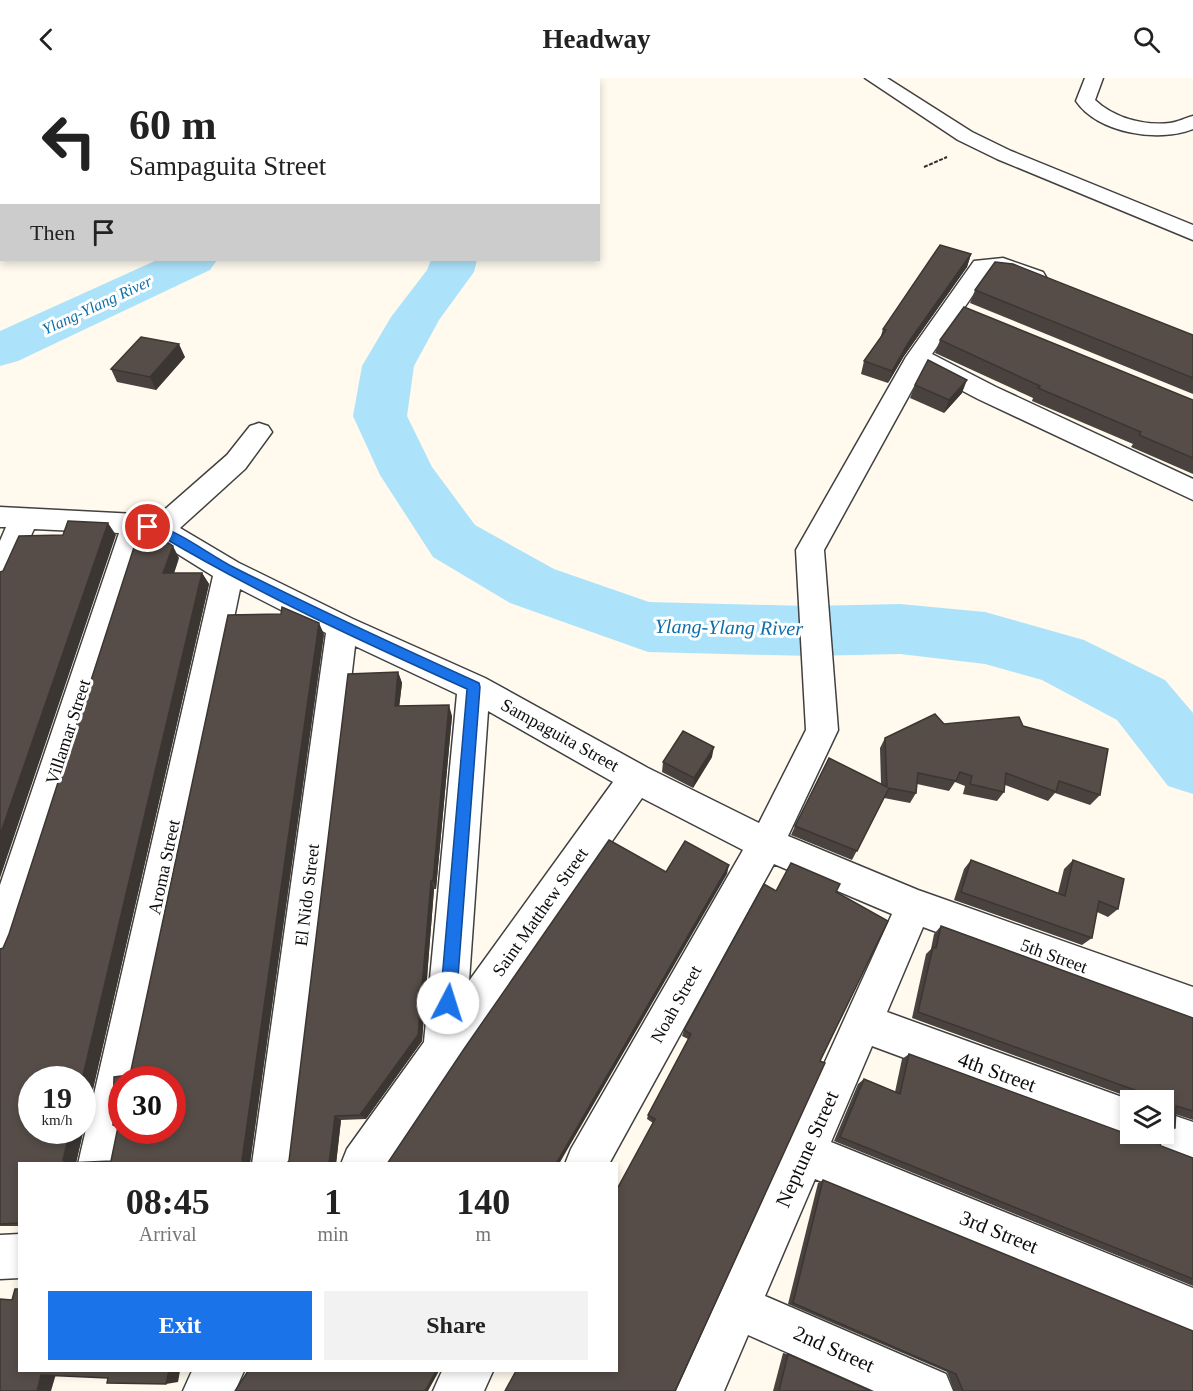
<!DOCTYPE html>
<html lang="en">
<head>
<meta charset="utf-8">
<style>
	body { margin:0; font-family:"Times New Roman",serif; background:#f2f2f2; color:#222; height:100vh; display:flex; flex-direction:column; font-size:22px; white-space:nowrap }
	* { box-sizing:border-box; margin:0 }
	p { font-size:20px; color:#767676 }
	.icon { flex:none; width:33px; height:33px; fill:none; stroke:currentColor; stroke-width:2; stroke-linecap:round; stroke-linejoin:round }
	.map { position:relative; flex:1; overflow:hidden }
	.drawer { position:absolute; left:18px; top:1084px; width:600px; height:210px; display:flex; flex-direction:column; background:#fff; border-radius:0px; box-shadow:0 3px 9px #0003 }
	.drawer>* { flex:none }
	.hud { position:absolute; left:0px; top:0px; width:600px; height:183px; box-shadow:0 3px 9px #0003; background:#fff; color:#222; overflow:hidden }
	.buttons { position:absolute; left:1120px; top:1012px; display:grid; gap:12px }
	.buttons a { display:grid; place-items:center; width:54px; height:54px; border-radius:0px; background:#fff; box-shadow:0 3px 9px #0003; font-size:30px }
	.speed { position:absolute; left:18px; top:988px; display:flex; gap:12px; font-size:30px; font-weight:700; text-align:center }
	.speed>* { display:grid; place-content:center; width:78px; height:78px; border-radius:50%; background:#fff; box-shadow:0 3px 9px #0003; line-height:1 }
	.speed small { font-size:15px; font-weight:400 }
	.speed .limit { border:9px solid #d22; background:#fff; color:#111 }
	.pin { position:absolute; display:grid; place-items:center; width:51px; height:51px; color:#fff; margin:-26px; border:3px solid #fff; border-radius:50%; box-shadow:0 2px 6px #0007 }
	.me { position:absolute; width:66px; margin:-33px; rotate:5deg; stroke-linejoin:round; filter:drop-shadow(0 0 4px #0008) }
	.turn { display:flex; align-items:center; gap:21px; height:126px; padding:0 30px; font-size:27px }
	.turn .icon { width:78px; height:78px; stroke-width:2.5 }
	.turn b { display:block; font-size:42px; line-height:51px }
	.then { display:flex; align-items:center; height:57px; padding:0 30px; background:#0003; gap:12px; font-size:22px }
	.eta { display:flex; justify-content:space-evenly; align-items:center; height:102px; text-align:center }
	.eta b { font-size:36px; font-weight:600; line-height:42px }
	.cta { display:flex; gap:12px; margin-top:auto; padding:12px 30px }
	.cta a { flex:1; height:69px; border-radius:0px; background:#1a73e8; color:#fff; font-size:24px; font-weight:600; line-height:69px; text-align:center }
	.cta a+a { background:#f2f2f2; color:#222 }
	header { display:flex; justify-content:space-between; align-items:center; height:78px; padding:0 30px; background:#fff; font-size:27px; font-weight:600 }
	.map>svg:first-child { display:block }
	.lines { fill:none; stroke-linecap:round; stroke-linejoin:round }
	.river { fill:#ade3fa; fill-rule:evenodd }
	.street-casing { stroke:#404040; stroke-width:3 }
	.path { stroke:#2f2f2f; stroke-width:2; stroke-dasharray:4 1.5; stroke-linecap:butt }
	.street { fill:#fff; fill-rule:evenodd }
	.wall { fill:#4a423e }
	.shaded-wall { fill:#3c3632 }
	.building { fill:#564d48; stroke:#3c3632; stroke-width:1.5; fill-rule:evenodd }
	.route { fill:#1a73e8; stroke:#114b97; stroke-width:1.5 }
	.labels { text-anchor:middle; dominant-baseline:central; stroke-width:6; stroke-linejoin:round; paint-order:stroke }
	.far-water-label { font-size:16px; font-style:italic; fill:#0e6fa7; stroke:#fff }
	.street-label { font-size:18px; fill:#0d0d0d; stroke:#fff }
	.water-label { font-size:20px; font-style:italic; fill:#0e6fa7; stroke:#fff }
	.near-street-label { font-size:21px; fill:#0d0d0d; stroke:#fff }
</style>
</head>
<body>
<header><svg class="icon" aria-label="back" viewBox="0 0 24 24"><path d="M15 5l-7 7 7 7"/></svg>Headway<svg class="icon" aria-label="search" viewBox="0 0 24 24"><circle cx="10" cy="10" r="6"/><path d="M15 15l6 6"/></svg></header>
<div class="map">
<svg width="1193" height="1313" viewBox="0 0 1193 1313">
	<rect width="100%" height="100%" fill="#fffaed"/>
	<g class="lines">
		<!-- river -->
		<g class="river">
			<path d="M 157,182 L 217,182 L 210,192 L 18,283 L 0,288 L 0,253 Z"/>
			<path d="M 431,182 L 477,182 L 474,194 L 439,242 L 414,288 L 407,338 L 432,389 L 475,447 L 554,491 L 649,524 L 808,528 L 900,526 L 985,534 L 1084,562 L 1165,602 L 1193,635 L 1193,716 L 1168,708 L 1117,642 L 1042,602 L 985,586 L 900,576 L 808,578 L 648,574 L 510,525 L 433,479 L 380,397 L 353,338 L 362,288 L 391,239 L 427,192 Z"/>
		</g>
		<defs>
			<g id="street">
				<path d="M 865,0 L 887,0 L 972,54 L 1011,73 L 1193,147 L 1193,162 L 997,81 L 958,62 Z"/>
				<path d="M 1085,0 L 1103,0 L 1095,22 C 1114,40 1144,48 1170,45 C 1178,44 1185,40 1193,38 L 1193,51 C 1159,65 1097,55 1076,23 Z"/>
				<path d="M 1003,180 L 1043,194 L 1046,199 L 1043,204 C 1025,208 1008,193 989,194 L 932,276 L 996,309 L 1193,401 L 1193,422 L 978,321 L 923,292 L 824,472 L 838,652 L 788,758 L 918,812 L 1193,909 L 1193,949 L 923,849 L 887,934 L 1133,1023 L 1131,1023 L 1131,1056 L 1164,1056 L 1164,1034 L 1193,1044 L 1193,1086 L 1149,1070 L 1144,1058 L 1131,1064 L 872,968 L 831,1064 L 1193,1210 L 1193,1256 L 815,1101 L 765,1218 L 946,1296 L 953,1313 L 874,1313 L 748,1257 L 724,1313 L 676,1313 L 892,836 L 774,786 L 609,1086 L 565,1086 L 571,1071 L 743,772 L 642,720 L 388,1086 L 341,1086 L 347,1071 L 424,964 L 457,616 L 355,568 L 294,1086 L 252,1086 L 326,555 L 240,511 L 138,1002 L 122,1002 L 122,1053 L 127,1053 L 120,1086 L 78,1086 L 213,498 L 152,460 L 146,458 L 19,863 L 13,876 L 0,881 L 0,807 L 119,455 L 34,451 L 10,504 L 0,507 L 0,463 L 6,449 L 0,449 L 0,429 L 136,436 L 155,440 L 227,377 L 250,348 L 259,345 L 268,348 L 272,354 L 245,391 L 180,450 L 239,485 L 353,541 L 485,600 L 648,690 L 759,745 L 806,652 L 796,472 L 906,279 L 974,183 ZM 488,633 L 613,704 L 469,903 Z"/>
				<path d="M 20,1156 L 20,1200 L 0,1201 L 0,1157 Z"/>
				<path d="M 192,1293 L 244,1293 L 235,1313 L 183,1313 Z"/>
				<path d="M 442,1293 L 493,1293 L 484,1313 L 433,1313 Z"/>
			</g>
		</defs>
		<!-- street casing -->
		<use href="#street" class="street-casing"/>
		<!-- path -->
		<path class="path" d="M 924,89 L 947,79"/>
		<!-- street -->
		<use href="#street" class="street"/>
	</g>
	<!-- wall -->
	<g class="wall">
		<path d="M 971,176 L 967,189 L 904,278 L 888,305 L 861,296 L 864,283 L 880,261 L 883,251 Z"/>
		<path d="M 975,212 L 1193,257 L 1193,316 L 970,225 Z"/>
		<path d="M 940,262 L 1193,322 L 1193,396 L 1131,369 L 1133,366 L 1032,323 L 1033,320 L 935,275 Z"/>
		<path d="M 185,279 L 156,312 L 117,304 L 111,291 Z"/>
		<path d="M 915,307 L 962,315 L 944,335 L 910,320 Z"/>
		<path d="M 179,480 L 174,495 L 202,495 L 209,506 L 76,1085 L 111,1083 L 130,997 L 324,556 L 250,1085 L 287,1085 L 289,1083 L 398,594 L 402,605 L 399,628 L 452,638 L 436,811 L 434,811 L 422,963 L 366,1041 L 341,1042 L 336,1086 L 20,1086 L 20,1148 L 0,1148 L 0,871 L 3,870 Z"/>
		<path d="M 944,646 L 1023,648 L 1100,717 L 1090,727 L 1055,715 L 1048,723 L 1005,707 L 1004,714 L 997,723 L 963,716 L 965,708 L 955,704 L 949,713 L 917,706 L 916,715 L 910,725 L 884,720 L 852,782 L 791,757 L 795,748 L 881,706 L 880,670 L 885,660 Z"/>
		<path d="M 712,679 L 693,710 L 662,694 L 663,684 Z"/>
		<path d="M 971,782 L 1058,815 L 1064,791 L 1073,782 L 1118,831 L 1108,839 L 1097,834 L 1092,860 L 1082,867 L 954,822 L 964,791 Z"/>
		<path d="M 764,806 L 616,1293 L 653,1045 L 647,1041 L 648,1037 L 688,961 L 682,958 L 684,952 Z"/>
		<path d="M 941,848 L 1193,940 L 1193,1042 L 1175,1036 L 1175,1050 L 1164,1053 L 1164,1023 L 1134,1023 L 1134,1021 L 912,940 L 926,876 L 931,871 L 934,856 Z"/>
		<path d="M 909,976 L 1141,1062 L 1156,1057 L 1161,1068 L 1193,1080 L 1193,1208 L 834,1063 L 858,1006 L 864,1001 L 895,1014 L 902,981 Z"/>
		<path d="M 823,1102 L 1193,1313 L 954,1313 L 947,1294 L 788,1226 L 818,1105 Z"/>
		<path d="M 783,1275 L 788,1276 L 871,1313 L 773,1313 Z"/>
	</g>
	<!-- shaded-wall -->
	<g class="shaded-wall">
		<path d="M 971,176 L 967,189 L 904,278 L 888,305 L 892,293 L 908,265 Z"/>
		<path d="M 179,266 L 185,279 L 156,312 L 150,299 Z"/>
		<path d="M 967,302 L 962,315 L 944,335 L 949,322 Z"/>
		<path d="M 108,445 L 116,457 L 0,800 L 0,757 Z"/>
		<path d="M 173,468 L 179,480 L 170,507 L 163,495 Z"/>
		<path d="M 202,495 L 209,506 L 76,1085 L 66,1085 L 63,1082 L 70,1053 L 82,1053 L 82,1002 Z"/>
		<path d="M 319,545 L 324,556 L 250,1086 L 244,1085 L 242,1082 Z"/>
		<path d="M 398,594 L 402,605 L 398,639 L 395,628 Z"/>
		<path d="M 449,627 L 452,638 L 436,811 L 433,803 Z"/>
		<path d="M 714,669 L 712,679 L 693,710 L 694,700 Z"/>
		<path d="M 729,787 L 727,796 L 559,1086 L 556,1086 Z"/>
		<path d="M 431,803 L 434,811 L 422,963 L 366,1041 L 360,1037 Z"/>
		<path d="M 335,1038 L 341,1042 L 336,1086 L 329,1086 Z"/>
		<path d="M 169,1293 L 180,1293 L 178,1304 L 166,1306 Z"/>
		<path d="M 436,1293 L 439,1293 L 428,1313 L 425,1313 Z"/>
		<path d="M 56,1296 L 51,1313 L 37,1313 L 41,1297 Z"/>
	</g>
	<!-- building -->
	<g class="building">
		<path d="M 940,167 L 971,176 L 908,265 L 892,293 L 864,283 L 886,252 L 883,251 Z"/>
		<path d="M 995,184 L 1013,186 L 1193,257 L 1193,300 L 975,212 Z"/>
		<path d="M 964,229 L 1193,322 L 1193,380 L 1139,357 L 1141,354 L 1038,310 L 1040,308 L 940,262 Z"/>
		<path d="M 141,259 L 179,266 L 150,299 L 111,291 Z"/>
		<path d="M 928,282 L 967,302 L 949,322 L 915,307 Z"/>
		<path d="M 68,443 L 108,445 L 0,757 L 0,494 L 3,493 L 19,458 L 63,457 Z"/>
		<path d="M 137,460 L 161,460 L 173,468 L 163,495 L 202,495 L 82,1002 L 32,1002 L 32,1053 L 70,1053 L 63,1082 L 66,1085 L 111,1083 L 118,1049 L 113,1047 L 114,999 L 130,997 L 228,537 L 281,536 L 282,529 L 319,545 L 242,1082 L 244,1085 L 287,1085 L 289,1083 L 348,596 L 398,594 L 395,628 L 449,627 L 433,803 L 431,803 L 418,957 L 360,1037 L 335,1038 L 329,1086 L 20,1086 L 20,1145 L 0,1146 L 0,871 L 3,870 L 9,856 ZM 122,1002 L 172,1002 L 172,1053 L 122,1053 Z"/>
		<path d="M 935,636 L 944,646 L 1019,639 L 1023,648 L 1108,671 L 1100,717 L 1059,703 L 1056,714 L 1006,695 L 1004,714 L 970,706 L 972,698 L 960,694 L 956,703 L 918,695 L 916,715 L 889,710 L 857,773 L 795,748 L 829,680 L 887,709 L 885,660 Z"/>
		<path d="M 683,653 L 714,669 L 694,700 L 663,684 Z"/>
		<path d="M 609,762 L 666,794 L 685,763 L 729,787 L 556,1086 L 387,1086 L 464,971 Z"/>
		<path d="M 971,782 L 1065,818 L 1073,782 L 1124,801 L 1118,831 L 1099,823 L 1092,860 L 961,814 Z"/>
		<path d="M 791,785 L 840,806 L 836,814 L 888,843 L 820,983 L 825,985 L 675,1313 L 505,1313 L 516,1293 L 616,1293 L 616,1113 L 655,1041 L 648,1037 L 691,956 L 684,952 L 764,806 L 776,813 Z"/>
		<path d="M 941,848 L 1193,940 L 1193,1033 L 1176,1028 L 1175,1050 L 1164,1050 L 1164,1023 L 1146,1023 L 1146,1016 L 918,934 L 933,869 L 936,870 Z"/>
		<path d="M 909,976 L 1143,1062 L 1156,1057 L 1161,1068 L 1193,1080 L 1193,1201 L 840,1059 L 864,1001 L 900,1016 Z"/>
		<path d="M 823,1102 L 1193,1253 L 1193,1313 L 963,1313 L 956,1296 L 793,1225 Z"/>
		<path d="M 15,1211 L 20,1211 L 20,1293 L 169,1293 L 166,1306 L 107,1305 L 108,1300 L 41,1297 L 37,1313 L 0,1313 L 0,1221 L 12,1222 Z"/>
		<path d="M 788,1276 L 871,1313 L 779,1313 Z"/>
		<path d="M 248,1293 L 436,1293 L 425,1313 L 235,1313 Z"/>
	</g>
	<!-- route -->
	<path class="route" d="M 148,445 C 180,452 207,476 237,491 C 317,531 397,568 479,605 L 480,609 L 456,925 L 453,931 L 448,933 L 442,931 L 440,925 L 467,611 C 361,563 256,515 156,455 L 144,452 L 144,446 Z"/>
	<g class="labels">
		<!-- far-water labels -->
		<g class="far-water-label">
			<text transform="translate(97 227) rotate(-25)">Ylang-Ylang River</text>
		</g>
		<!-- street labels -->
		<g class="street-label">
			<text transform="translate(68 654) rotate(-72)">Villamar Street</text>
			<text transform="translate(560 657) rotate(29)">Sampaguita Street</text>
			<text transform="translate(164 789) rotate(-78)">Aroma Street</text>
			<text transform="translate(307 817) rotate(-83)">El Nido Street</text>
			<text transform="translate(540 834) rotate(-55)">Saint Matthew Street</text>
			<text transform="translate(1054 878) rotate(20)">5th Street</text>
			<text transform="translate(676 926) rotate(-61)">Noah Street</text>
		</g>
		<!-- water labels -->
		<g class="water-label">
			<text transform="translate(729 549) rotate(1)">Ylang-Ylang River</text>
		</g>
		<!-- near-street labels -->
		<g class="near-street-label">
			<text transform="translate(997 994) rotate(20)">4th Street</text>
			<text transform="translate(807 1071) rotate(-66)">Neptune Street</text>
			<text transform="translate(999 1154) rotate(22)">3rd Street</text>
			<text transform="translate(834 1271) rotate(24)">2nd Street</text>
		</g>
	</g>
</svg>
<div class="buttons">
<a><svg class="icon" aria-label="layers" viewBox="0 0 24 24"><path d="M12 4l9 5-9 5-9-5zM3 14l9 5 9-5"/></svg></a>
</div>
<div class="speed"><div>19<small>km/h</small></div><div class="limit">30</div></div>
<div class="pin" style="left:148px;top:449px;background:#d93025"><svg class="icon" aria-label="arrive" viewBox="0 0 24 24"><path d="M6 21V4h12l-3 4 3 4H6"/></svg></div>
<svg class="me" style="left:448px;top:925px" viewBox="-20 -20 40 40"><circle r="19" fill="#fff"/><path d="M0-13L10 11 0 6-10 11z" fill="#1a73e8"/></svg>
<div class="hud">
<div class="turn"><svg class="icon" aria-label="left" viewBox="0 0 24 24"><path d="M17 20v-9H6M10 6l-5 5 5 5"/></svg><div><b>60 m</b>Sampaguita Street</div></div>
<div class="then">Then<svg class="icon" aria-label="arrive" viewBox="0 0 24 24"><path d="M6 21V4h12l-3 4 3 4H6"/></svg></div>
</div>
<section class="drawer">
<div class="eta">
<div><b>08:45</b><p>Arrival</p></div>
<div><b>1</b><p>min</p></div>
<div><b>140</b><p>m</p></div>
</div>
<div class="cta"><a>Exit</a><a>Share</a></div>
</section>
</div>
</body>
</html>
